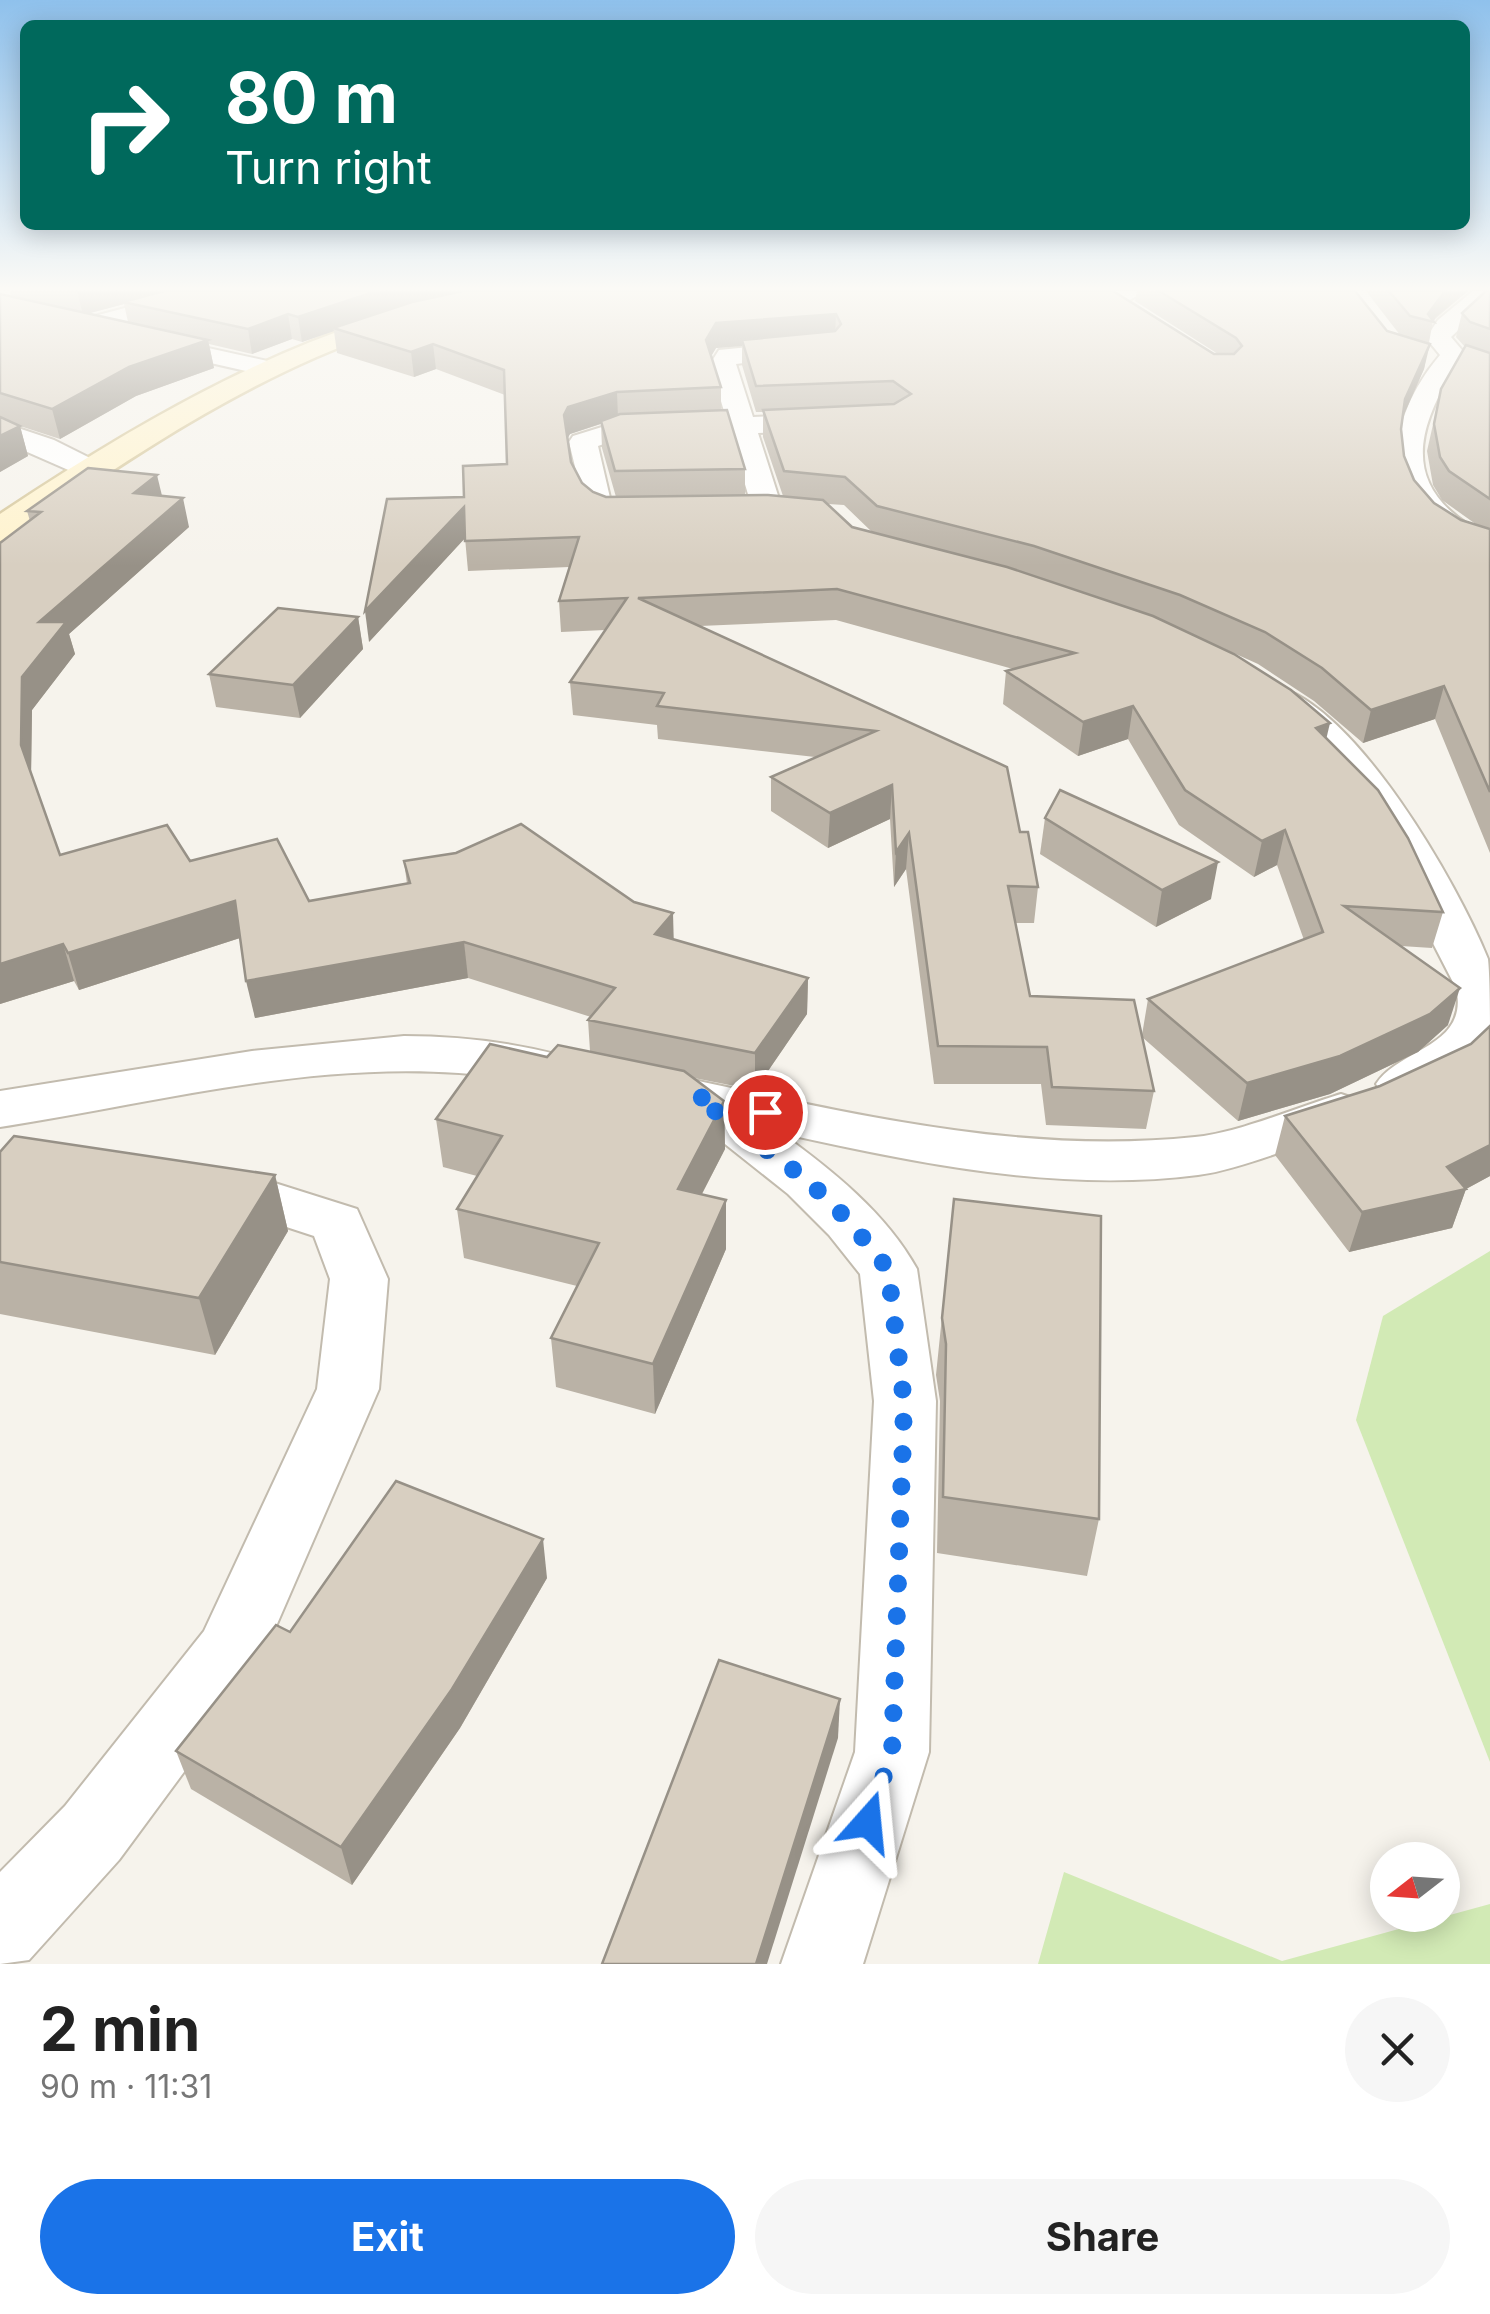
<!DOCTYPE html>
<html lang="en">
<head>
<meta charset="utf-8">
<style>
	body { margin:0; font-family:Inter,sans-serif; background:#f6f6f6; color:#222; height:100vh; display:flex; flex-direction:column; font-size:38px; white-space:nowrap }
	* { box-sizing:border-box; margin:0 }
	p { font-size:32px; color:#767676 }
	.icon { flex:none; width:55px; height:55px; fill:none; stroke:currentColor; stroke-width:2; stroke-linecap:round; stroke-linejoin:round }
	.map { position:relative; height:1964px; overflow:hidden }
	.details { display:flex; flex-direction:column; background:#fff; flex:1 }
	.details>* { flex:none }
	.banner { position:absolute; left:20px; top:20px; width:1450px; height:210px; border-radius:15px; box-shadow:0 5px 25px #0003; background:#00695c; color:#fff; overflow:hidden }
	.needle { width:65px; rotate:253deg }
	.buttons { position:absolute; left:1370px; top:1842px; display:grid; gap:20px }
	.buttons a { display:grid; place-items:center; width:90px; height:90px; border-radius:50%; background:#fff; box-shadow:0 5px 25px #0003; font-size:50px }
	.pin { position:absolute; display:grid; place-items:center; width:85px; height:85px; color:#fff; margin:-42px; border:5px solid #fff; border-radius:50%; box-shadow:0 2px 10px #0007 }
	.me { position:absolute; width:110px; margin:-55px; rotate:18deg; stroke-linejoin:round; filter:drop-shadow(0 0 8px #0008) }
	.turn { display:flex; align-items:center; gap:35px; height:210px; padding:0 40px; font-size:45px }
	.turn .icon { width:130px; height:130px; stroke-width:2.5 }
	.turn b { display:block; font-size:70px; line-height:85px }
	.round { display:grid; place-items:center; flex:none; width:105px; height:105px; border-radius:52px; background:#f6f6f6 }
	.summary { display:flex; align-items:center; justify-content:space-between; height:170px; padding:0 40px }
	h1 { font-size:60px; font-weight:700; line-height:75px }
	.action { display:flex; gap:20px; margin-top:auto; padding:20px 40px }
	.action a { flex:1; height:115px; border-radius:60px; background:#1a73e8; color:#fff; font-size:40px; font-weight:700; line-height:115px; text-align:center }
	.action a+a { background:#f6f6f6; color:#222 }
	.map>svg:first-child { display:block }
	.green { fill:#d2eab5 }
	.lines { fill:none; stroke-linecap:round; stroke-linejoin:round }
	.street-casing { stroke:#c2bbae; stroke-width:4 }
	.secondary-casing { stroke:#d6c79b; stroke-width:5 }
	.street { fill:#fff; fill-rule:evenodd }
	.secondary { fill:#fff3cd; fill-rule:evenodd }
	.wall { fill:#bab2a6; fill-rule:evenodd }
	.shaded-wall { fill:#979187 }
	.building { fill:#d8cfc1; stroke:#979187; stroke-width:2.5 }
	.route { stroke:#1a73e8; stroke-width:18; stroke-dasharray:0 32.4 }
</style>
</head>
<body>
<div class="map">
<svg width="1490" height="1964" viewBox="0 0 1490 1964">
	<rect width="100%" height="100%" fill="#f6f3ec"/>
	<!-- green -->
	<g class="green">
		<path d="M 1490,1251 L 1490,1762 L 1356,1420 L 1383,1316 Z"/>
		<path d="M 1064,1872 L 1282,1961 L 1490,1904 L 1490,1964 L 1038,1964 Z"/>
	</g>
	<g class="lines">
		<defs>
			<g id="street">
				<path d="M 189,291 L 225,291 L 222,296 L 81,334 L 69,327 L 72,322 Z"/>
				<path d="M 1114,291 L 1145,291 L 1128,301 L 1165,325 L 1168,330 L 1165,335 L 1147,335 L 1102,305 L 1098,300 Z"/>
				<path d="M 1473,291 L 1490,291 L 1490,300 L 1451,337 L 1462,350 L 1490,360 L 1490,377 L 1458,366 L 1452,373 C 1407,445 1410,497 1490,537 L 1490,559 C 1379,531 1374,433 1440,355 L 1426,338 L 1438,320 Z"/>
				<path d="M 149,335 L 281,364 L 285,369 L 272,377 L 140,347 L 137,342 Z"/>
				<path d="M 807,341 L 816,344 L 820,349 L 816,354 L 736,364 L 753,417 L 827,414 L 841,422 L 827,430 L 758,433 L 783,511 L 779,518 L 757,518 L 753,511 L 730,434 L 621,438 L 598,446 L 611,502 L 657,508 L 661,515 L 657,522 C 635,527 605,526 586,512 L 569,442 L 573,436 L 618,422 L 726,418 L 710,364 L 719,350 Z"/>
				<path d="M 0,422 L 54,440 L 102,464 L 107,470 L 102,476 L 82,476 L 0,440 Z"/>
				<path d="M 1275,686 C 1356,706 1458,884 1488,959 C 1490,977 1490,1021 1490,1043 C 1468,1075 1423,1107 1384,1096 L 1376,1084 C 1399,1048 1470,1047 1456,988 L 1364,809 L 1323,756 L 1256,697 L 1262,689 Z"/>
				<path d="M 404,1036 C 456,1036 509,1042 559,1055 L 566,1067 L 559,1079 L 541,1084 C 359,1047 180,1099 0,1127 L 0,1091 L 252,1051 Z"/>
				<path d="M 661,1073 C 837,1110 1014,1156 1195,1137 C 1238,1133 1298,1107 1341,1094 L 1359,1100 L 1367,1112 L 1359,1124 C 1313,1139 1244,1169 1198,1175 C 1059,1193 916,1163 781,1133 C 832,1170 886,1213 917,1269 L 936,1401 L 929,1752 L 863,1964 L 781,1964 L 855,1752 L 874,1401 L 860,1274 L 829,1235 L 788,1194 L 686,1113 L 643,1102 L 635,1090 L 643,1078 Z"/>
				<path d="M 220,1173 L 262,1179 L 357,1209 L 388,1279 L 379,1389 L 254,1677 L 119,1860 L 29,1960 L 0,1964 L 0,1872 L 65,1806 L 204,1631 L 317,1389 L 330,1279 L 314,1236 L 259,1218 L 201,1207 L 193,1193 L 201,1179 Z"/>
			</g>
			<path id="secondary" d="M 478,291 L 529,291 L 525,297 C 476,309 426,317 378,333 C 247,378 126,460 13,538 L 0,541 L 0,514 C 148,415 302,327 478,291 Z"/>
		</defs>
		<!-- street casing -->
		<use href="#street" class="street-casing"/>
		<!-- secondary casing -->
		<use href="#secondary" class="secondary-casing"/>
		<!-- street -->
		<use href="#street" class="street"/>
		<!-- secondary -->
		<use href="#secondary" class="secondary"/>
	</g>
	<!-- wall -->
	<g class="wall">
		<path d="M 10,291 L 1113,291 L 1214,354 L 1218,354 L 1135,301 L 1137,291 L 1355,291 L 1387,331 L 1400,335 L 1366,291 L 1468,291 L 1433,321 L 1424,369 L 1402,418 L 1401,429 L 1404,456 L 1414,480 L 1434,503 L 1461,520 L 1477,525 L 1442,500 L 1433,485 L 1427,451 L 1441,389 L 1465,347 L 1456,337 L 1462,313 L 1490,291 L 1490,853 L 1435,719 L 1363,743 L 1314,701 L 1258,664 L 1198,637 L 1327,739 L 1443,912 L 1432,948 L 1401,946 L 1448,1025 L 1418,1052 L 1330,1094 L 1238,1121 L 1142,1037 L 1154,1091 L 1146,1129 L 1046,1125 L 1041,1084 L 934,1084 L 906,869 L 894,887 L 890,819 L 828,848 L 771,811 L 771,777 L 815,757 L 658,739 L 657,725 L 573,715 L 570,682 L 605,630 L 561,632 L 559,601 L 569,567 L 468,571 L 465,538 L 369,642 L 464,497 L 507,464 L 505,395 L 436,369 L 414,377 L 337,353 L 334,331 L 302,342 L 292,339 L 252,354 L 209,344 L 214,368 L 136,396 L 60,439 L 20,426 L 28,456 L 0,472 L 0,294 L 11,296 ZM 124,304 L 128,322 L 89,313 ZM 742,346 L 742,365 L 756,412 L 763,412 L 763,437 L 783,496 L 745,495 L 745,469 L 721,411 L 721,387 L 711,356 L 716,348 ZM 601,424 L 602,448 L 616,497 L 606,497 L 593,492 L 582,483 L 571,462 L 567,439 L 570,434 ZM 828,504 L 844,505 L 872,532 L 852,527 ZM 836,620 L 1013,669 L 1006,671 L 1003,704 L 1078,756 L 1128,739 L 1179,825 L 1254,877 L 1277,865 L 1304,940 L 1148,999 L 1142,1035 L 1030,996 L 1015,923 L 1034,923 L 1038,887 L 1020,832 L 1007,767 L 700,626 Z"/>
		<path d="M 162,496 L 189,527 L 69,634 L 75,654 L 32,710 L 31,773 L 60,855 L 190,861 L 309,901 L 407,884 L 404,861 L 808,978 L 807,1014 L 755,1090 L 694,1078 L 724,1101 L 725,1149 L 702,1194 L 726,1200 L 726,1249 L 655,1414 L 556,1387 L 551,1338 L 577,1286 L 464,1258 L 457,1209 L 477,1176 L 443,1167 L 436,1119 L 547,1057 L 590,1051 L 588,1020 L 591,1017 L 468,978 L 255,1018 L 240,938 L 79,990 L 74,981 L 0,1004 L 30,521 L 27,511 Z"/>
		<path d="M 358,617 L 363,649 L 300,718 L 216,707 L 209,674 Z"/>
		<path d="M 1045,818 L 1211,899 L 1156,927 L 1040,854 Z"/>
		<path d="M 1285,1116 L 1490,1176 L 1466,1189 L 1452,1228 L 1349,1252 L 1275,1155 Z"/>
		<path d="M 0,1152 L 275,1175 L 288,1231 L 215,1355 L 0,1314 Z"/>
		<path d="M 954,1199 L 1099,1519 L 1087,1576 L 937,1553 L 940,1401 L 936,1375 Z"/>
		<path d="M 547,1578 L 460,1728 L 352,1885 L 191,1789 L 176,1751 L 290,1632 Z"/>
	</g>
	<!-- shaded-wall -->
	<g class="shaded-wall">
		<path d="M 77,291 L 176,291 L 123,302 L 124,304 L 83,315 Z"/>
		<path d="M 377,291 L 464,291 L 333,328 L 334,331 L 302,342 L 298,317 Z"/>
		<path d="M 1445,291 L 1468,291 L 1436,317 L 1433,322 L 1428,314 Z"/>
		<path d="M 288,314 L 292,339 L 252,354 L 248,329 Z"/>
		<path d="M 836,314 L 835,338 L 742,340 L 742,346 L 716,348 L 706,365 L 706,340 L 716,323 Z"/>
		<path d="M 208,340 L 214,368 L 136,396 L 60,439 L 52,409 L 129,367 Z"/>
		<path d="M 433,344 L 436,369 L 414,377 L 411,352 Z"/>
		<path d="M 1430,344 L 1424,369 L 1399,426 L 1405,399 Z"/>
		<path d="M 617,392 L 618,418 L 570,434 L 565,442 L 564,415 L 568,407 Z"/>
		<path d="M 20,426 L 28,456 L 0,472 L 0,436 Z"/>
		<path d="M 157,475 L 164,504 L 134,493 Z"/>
		<path d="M 183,498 L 189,527 L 69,634 L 75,654 L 32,710 L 31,778 L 21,745 L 22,677 L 39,622 Z"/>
		<path d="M 464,507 L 467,536 L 369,642 L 365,611 Z"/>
		<path d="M 358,617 L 363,649 L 300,718 L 293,685 Z"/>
		<path d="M 1444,686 L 1435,719 L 1363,743 L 1371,710 Z"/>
		<path d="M 1133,706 L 1128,739 L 1078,756 L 1083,722 Z"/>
		<path d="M 1330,723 L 1322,757 L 1316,728 Z"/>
		<path d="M 892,785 L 890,819 L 828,848 L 830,813 Z"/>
		<path d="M 1285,830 L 1277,865 L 1254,877 L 1262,841 Z"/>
		<path d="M 909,833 L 906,869 L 894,887 L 896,852 Z"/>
		<path d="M 1218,862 L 1211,899 L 1156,927 L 1162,890 Z"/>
		<path d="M 235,901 L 243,937 L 79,990 L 68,953 Z"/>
		<path d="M 673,913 L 674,949 L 655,934 Z"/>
		<path d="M 464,942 L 468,978 L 255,1018 L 246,981 Z"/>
		<path d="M 63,944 L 74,981 L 0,1004 L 0,964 Z"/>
		<path d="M 808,978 L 807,1014 L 755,1090 L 755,1053 Z"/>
		<path d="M 1460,988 L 1448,1025 L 1418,1052 L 1330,1094 L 1238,1121 L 1247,1083 Z"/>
		<path d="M 724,1101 L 725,1149 L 679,1238 L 678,1189 Z"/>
		<path d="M 1490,1145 L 1490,1176 L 1466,1189 L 1452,1228 L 1349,1252 L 1362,1212 Z"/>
		<path d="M 275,1175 L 288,1231 L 215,1355 L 199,1298 Z"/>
		<path d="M 726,1200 L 726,1249 L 655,1414 L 653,1364 Z"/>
		<path d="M 543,1539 L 547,1578 L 460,1728 L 352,1885 L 341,1847 Z"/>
		<path d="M 840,1699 L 838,1738 L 767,1964 L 756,1964 Z"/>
	</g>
	<!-- building -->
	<g class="building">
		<path d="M 164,291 L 377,291 L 298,317 L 288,314 L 248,329 L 123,302 Z"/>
		<path d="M 463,291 L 1113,291 L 1214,354 L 1234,354 L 1242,346 L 1236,338 L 1159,291 L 1355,291 L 1387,331 L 1430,344 L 1405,399 L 1401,429 L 1404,456 L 1414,480 L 1434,503 L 1461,520 L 1490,529 L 1490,792 L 1444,686 L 1371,710 L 1322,668 L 1265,632 L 1180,595 L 1034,546 L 877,506 L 845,477 L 784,471 L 763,410 L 894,404 L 911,394 L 893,381 L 756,386 L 742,340 L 835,331 L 841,324 L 836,314 L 716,323 L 706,340 L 721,387 L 617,392 L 568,407 L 564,415 L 571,462 L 582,483 L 593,492 L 606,497 L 768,495 L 823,500 L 852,527 L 1007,567 L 1153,616 L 1234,654 L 1291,690 L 1330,723 L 1316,728 L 1378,790 L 1408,838 L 1443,912 L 1344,906 L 1460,988 L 1430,1014 L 1340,1056 L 1247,1083 L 1148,999 L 1323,932 L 1285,830 L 1262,841 L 1185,790 L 1133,706 L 1083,722 L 1006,671 L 1075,653 L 837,589 L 638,598 L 1007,767 L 1020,832 L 1028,832 L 1038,887 L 1008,886 L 1030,996 L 1134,1000 L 1154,1091 L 1052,1087 L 1047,1047 L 938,1046 L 909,833 L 896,852 L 892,785 L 830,813 L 771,777 L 876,731 L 657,706 L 664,693 L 570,682 L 627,598 L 559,601 L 579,537 L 465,541 L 464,507 L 365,611 L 387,499 L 464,497 L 463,466 L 507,464 L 504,370 L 433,344 L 411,352 L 333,328 L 412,302 Z"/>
		<path d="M 1389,291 L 1445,291 L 1428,314 L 1434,322 L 1410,316 Z"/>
		<path d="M 1486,291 L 1490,291 L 1490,329 L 1470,322 L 1462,313 Z"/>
		<path d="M 0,294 L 208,340 L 129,367 L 52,409 L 0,393 Z"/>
		<path d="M 1466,345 L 1490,353 L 1490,499 L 1449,471 L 1440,457 L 1434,424 L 1441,389 Z"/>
		<path d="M 727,410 L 745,469 L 615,471 L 601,421 L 620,414 Z"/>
		<path d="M 0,417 L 20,426 L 0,436 Z"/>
		<path d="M 88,468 L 157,475 L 134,493 L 183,498 L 39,622 L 66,622 L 22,677 L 21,745 L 60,855 L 167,825 L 190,861 L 277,839 L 309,901 L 410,883 L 404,861 L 456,853 L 521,824 L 634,902 L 673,913 L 655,934 L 808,978 L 755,1053 L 588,1020 L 615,988 L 464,942 L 246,981 L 235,901 L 68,953 L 63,944 L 0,964 L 0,543 L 41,512 L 27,511 Z"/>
		<path d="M 278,608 L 358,617 L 293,685 L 209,674 Z"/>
		<path d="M 1060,790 L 1218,862 L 1162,890 L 1045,818 Z"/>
		<path d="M 1490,1026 L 1490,1145 L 1447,1167 L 1466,1189 L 1362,1212 L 1285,1116 L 1380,1086 L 1471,1044 Z"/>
		<path d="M 490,1044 L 547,1057 L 558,1045 L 684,1071 L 724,1101 L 678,1189 L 726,1200 L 653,1364 L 551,1338 L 599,1243 L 457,1209 L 502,1136 L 436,1119 Z"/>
		<path d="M 14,1136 L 275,1175 L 199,1298 L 0,1262 L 0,1152 Z"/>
		<path d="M 954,1199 L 1101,1216 L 1099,1519 L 943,1497 L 946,1344 L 942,1318 Z"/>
		<path d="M 396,1481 L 543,1539 L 452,1689 L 341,1847 L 176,1751 L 276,1625 L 290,1632 Z"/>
		<path d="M 719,1660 L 840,1699 L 756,1964 L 602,1964 Z"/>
	</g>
	<!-- sky -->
	<linearGradient id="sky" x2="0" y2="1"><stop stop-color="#8fc1ec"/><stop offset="0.51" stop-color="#fbfaf6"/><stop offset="1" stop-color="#fbfaf6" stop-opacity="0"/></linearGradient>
	<rect width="1490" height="566" fill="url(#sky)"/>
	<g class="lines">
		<!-- route -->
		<path class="route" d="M 765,1112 L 695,1096 L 807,1180 L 849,1221 L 888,1269 L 904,1402 L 903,1440 L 892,1752 L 868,1822"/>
	</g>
</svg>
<div class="buttons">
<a><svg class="needle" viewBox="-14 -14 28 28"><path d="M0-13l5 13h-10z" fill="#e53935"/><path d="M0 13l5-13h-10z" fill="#767676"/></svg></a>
</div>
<div class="pin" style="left:765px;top:1112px;background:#d93025"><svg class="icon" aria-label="arrive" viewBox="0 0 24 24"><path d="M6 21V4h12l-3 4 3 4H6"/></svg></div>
<svg class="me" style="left:868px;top:1822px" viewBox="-20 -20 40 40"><path d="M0-17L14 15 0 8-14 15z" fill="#1a73e8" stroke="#fff" stroke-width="4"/></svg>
<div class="banner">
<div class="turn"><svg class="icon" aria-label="right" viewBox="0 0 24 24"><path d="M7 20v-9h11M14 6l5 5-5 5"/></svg><div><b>80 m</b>Turn right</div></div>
</div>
</div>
<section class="details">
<div class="summary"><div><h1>2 min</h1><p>90 m · 11:31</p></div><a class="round"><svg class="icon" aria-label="close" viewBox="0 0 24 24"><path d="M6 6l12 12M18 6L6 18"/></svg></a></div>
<div class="action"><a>Exit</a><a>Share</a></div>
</section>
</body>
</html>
